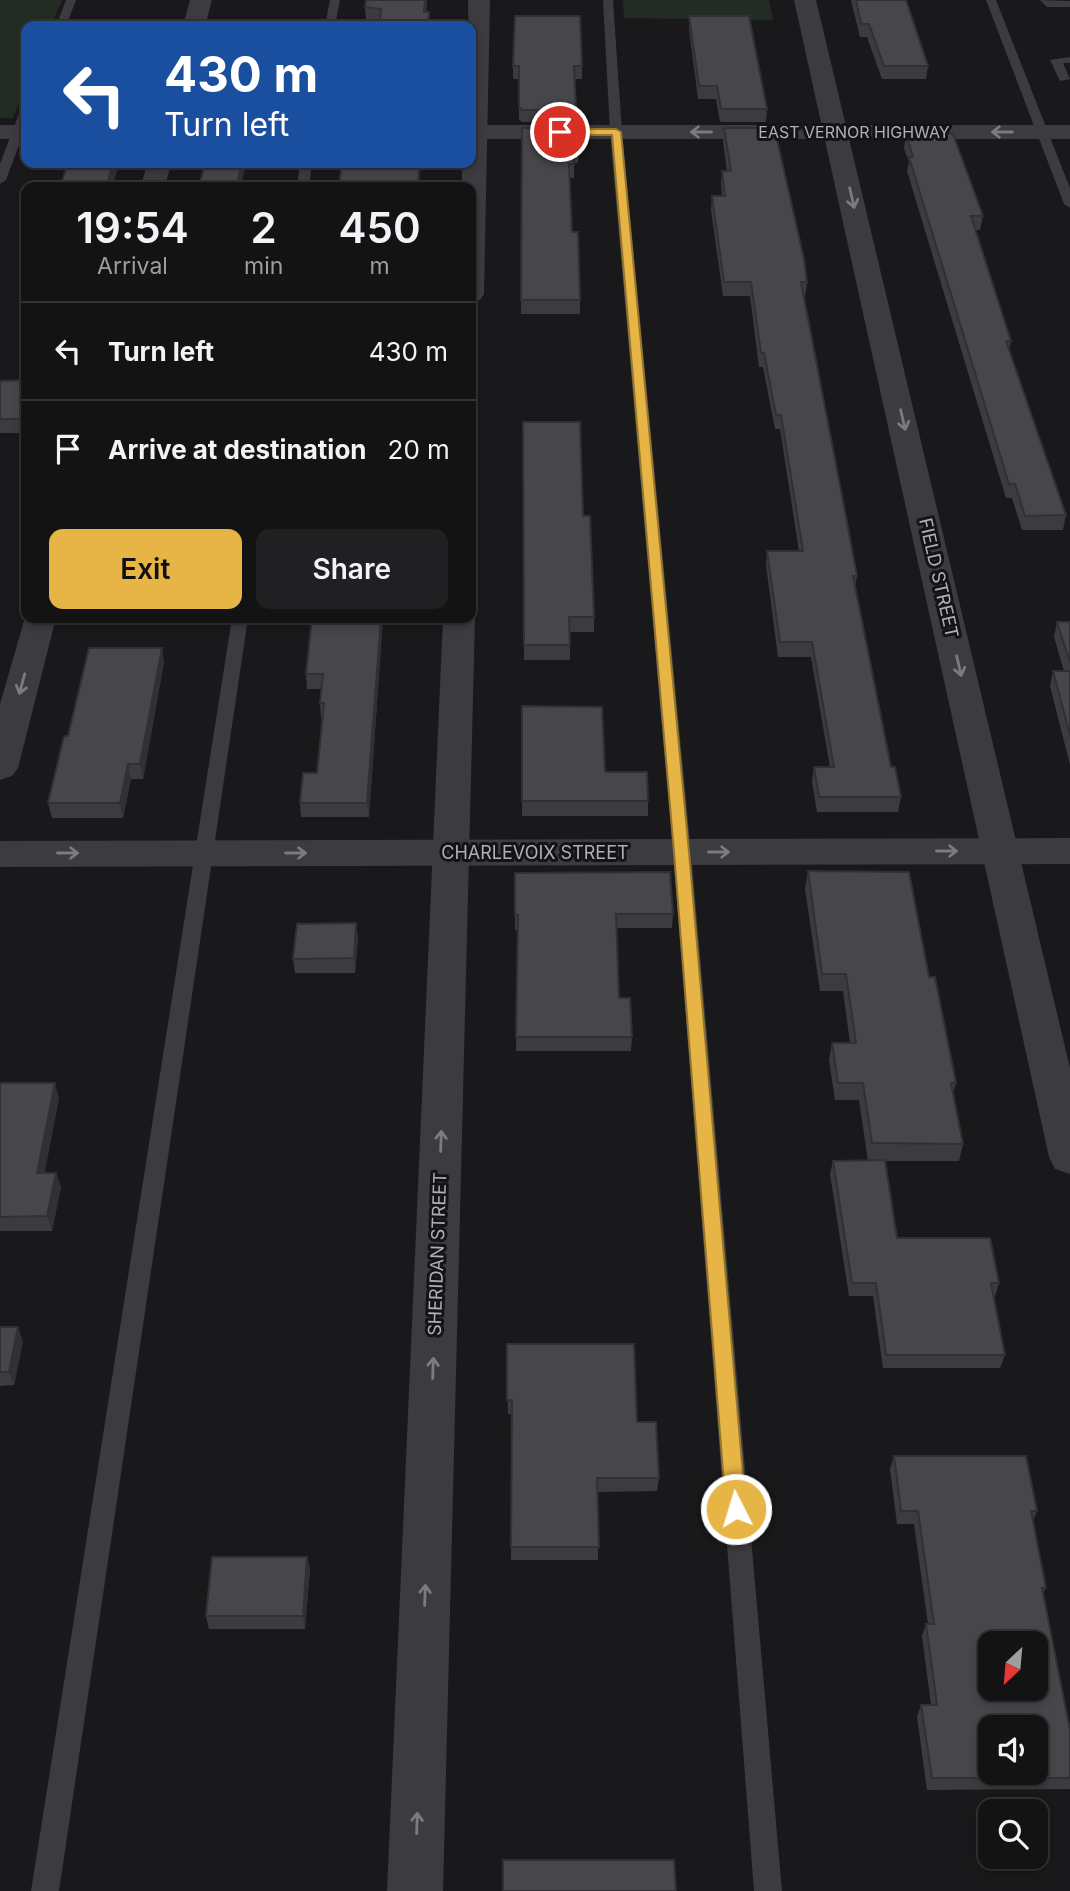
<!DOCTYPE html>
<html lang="en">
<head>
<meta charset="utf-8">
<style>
	body { margin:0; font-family:Inter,sans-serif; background:#202022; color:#f1f3f6; height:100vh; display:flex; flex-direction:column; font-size:26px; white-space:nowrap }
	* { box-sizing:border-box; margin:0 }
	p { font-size:23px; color:#9d9ea0 }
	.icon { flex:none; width:38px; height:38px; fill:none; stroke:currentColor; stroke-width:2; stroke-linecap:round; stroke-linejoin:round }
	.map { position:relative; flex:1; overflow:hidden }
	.sheet { position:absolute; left:21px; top:182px; width:455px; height:441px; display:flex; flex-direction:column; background:#131314; border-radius:14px; box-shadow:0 4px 10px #0003,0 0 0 2px #323234 }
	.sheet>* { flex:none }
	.top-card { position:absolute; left:21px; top:21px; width:455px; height:147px; border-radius:14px; box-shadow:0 4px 10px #0003,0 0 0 2px #323234; background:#1a4fa0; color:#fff; overflow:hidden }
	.needle { width:46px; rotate:206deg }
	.tools { position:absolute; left:978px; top:1631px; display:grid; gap:14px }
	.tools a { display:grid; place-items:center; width:70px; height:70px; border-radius:14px; background:#131314; box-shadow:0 4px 10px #0003,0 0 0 2px #323234; font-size:35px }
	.pin { position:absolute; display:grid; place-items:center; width:60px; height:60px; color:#fff; margin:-30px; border:4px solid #fff; border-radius:50%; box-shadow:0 2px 7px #0007 }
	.me { position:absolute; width:77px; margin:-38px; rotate:355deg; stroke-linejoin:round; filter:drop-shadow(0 0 5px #0008) }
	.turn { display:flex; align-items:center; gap:24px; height:147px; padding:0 28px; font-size:32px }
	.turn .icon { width:91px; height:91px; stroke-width:2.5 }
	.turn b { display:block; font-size:49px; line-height:60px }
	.eta { display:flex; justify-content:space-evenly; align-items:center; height:119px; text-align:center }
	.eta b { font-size:42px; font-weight:600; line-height:49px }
	.cta { display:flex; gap:14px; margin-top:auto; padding:14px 28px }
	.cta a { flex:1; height:80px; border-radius:14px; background:#e6b546; color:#111; font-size:28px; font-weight:600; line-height:80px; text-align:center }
	.cta a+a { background:#202022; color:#f1f3f6 }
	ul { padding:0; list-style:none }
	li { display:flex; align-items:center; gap:21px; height:98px; padding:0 28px; border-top:2px solid #323234 }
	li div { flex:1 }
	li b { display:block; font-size:26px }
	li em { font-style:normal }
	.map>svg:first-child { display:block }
	.green { fill:#232b25 }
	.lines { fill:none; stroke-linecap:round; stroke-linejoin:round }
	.service { fill:#3b3b40; fill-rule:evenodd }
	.minor { fill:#3b3b40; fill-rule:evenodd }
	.tertiary { fill:#3b3b40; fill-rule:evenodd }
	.wall { fill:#3c3c40 }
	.shaded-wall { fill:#313134 }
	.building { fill:#46464b; stroke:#313134; stroke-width:2; fill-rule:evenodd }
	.oneway { stroke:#7a7b83 }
	.route { fill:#e6b546; stroke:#96762e; stroke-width:2 }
	.labels { text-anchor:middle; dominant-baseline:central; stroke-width:6; stroke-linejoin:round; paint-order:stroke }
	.far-street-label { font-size:16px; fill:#adb0ba; stroke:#141416 }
	.street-label { font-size:18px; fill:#adb0ba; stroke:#141416 }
</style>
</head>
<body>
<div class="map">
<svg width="1070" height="1891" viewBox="0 0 1070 1891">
	<rect width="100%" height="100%" fill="#19191b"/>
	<!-- green -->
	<g class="green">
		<path d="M 0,0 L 62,0 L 51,26 L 26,26 L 26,87 L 13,118 L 0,118 Z"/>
		<path d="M 623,0 L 769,0 L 773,20 L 624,18 Z"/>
	</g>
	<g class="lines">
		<!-- service -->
		<g class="service">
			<path d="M 66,0 L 76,0 L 66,26 L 56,26 Z"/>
			<path d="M 330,0 L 340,0 L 335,26 L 325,26 Z"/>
			<path d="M 603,0 L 613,0 L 622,132 L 691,852 L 782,1891 L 754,1891 L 673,852 L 610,132 Z"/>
			<path d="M 986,0 L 996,0 L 1070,188 L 1070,208 L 1064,204 Z"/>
			<path d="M 1040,0 L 1070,1 L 1070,7 L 1047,7 Z"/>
			<path d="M 1070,57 L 1070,63 L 1063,63 L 1070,79 L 1060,81 L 1050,60 Z"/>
			<path d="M 26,108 L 26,126 L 6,180 L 0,184 L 0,164 L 20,111 Z"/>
			<path d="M 300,163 L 312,163 L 309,187 L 297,187 Z"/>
			<path d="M 232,618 L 248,618 L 59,1891 L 31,1891 Z"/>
		</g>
		<!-- minor -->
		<g class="minor">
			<path d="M 190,0 L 212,0 L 205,26 L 183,26 Z"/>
			<path d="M 468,0 L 490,0 L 484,294 L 480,300 L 471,302 L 471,187 L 462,187 L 462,163 L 471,163 Z"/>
			<path d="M 794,0 L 816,0 L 1070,1068 L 1070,1174 L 1055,1169 L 1049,1157 Z"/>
			<path d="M 147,163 L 171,163 L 165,187 L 141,187 Z"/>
			<path d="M 471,611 L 475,618 L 443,1891 L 387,1891 L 443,618 L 471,618 Z"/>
			<path d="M 26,614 L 26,618 L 56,618 L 18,768 L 12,776 L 0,780 L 0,704 Z"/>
		</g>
		<!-- tertiary -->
		<g class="tertiary">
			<rect x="0" y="125" width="26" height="14"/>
			<rect x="471" y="125" width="599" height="14"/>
			<path d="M 1070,838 L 1070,864 L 0,867 L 0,841 Z"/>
		</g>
	</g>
	<!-- wall -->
	<g class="wall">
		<path d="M 427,0 L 426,12 L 379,21 L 366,20 L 365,7 Z"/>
		<path d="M 851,0 L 906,0 L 928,66 L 926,79 L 882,79 L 867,37 L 860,37 Z"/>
		<path d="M 689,16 L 767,109 L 766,122 L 720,122 L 716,99 L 698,99 L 689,29 Z"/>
		<path d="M 513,66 L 582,66 L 582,79 L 575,79 L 576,122 L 522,122 L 519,119 L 519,79 L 513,79 Z"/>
		<path d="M 522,128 L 579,150 L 578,163 L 574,163 L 574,178 L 570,178 L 572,232 L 580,300 L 580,314 L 521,314 Z"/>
		<path d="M 724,128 L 807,282 L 805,296 L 803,296 L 857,576 L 855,587 L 891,767 L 901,797 L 898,812 L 817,812 L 812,782 L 814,767 L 830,767 L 811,657 L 778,657 L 766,565 L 767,551 L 799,551 L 780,429 L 775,429 L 763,367 L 759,367 L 750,296 L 723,296 L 711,210 L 712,196 L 722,196 L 721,185 L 722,171 L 727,171 L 723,142 Z"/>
		<path d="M 906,134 L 983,216 L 980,230 L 975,230 L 1011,341 L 1009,349 L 1066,515 L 1063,530 L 1022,530 L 1012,498 L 1006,498 L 907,171 L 909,162 L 904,148 Z"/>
		<path d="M 26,380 L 26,433 L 0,433 L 0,381 Z"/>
		<path d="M 523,422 L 583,516 L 594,617 L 594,632 L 570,632 L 570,660 L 524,660 Z"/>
		<path d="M 383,618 L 369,817 L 301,817 L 300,803 L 317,773 L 323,718 L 321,718 L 320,703 L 322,689 L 307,689 L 306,674 Z"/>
		<path d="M 1057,622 L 1070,622 L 1070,765 L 1050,686 L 1053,671 L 1064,671 L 1054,637 Z"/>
		<path d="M 164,662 L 143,779 L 131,779 L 123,818 L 52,818 L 48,803 L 68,736 Z"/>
		<path d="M 522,706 L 605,772 L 648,801 L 648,816 L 522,816 Z"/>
		<path d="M 808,871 L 929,977 L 956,1083 L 953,1094 L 963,1144 L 959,1161 L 885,1161 L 897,1238 L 999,1283 L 995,1296 L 993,1296 L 1005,1355 L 1000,1368 L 883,1368 L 873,1296 L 849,1296 L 830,1174 L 833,1161 L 868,1161 L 859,1100 L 835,1100 L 829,1060 L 832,1043 L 850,1043 L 843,991 L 820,991 L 805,889 Z"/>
		<path d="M 515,873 L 673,914 L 672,928 L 616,928 L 619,998 L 632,1037 L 631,1051 L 516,1051 L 518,930 L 515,930 Z"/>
		<path d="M 356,923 L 358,938 L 355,973 L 295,973 L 293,959 Z"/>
		<path d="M 0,1083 L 59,1098 L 44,1173 L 56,1173 L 61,1187 L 52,1231 L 0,1231 Z"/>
		<path d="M 0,1327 L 23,1341 L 14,1385 L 0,1386 Z"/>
		<path d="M 507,1344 L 637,1422 L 659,1478 L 657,1491 L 598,1492 L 598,1560 L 511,1560 L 512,1414 L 508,1414 Z"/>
		<path d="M 894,1456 L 1037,1511 L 1033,1521 L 1046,1588 L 1043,1594 L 1070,1730 L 1070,1789 L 927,1790 L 917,1717 L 921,1705 L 931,1705 L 922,1636 L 926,1624 L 928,1624 L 914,1524 L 897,1524 L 890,1469 Z"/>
		<path d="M 307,1557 L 310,1569 L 305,1629 L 209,1629 L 206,1616 Z"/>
	</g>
	<!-- shaded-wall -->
	<g class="shaded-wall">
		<path d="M 113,163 L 118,163 L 119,165 L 112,187 L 106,187 Z"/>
		<path d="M 242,163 L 246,163 L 241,187 L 236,187 Z"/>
		<path d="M 420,163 L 421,163 L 419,187 L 417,187 Z"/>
		<path d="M 381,618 L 383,618 L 369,817 L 367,803 Z"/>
		<path d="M 162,648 L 164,662 L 143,779 L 140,764 Z"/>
		<path d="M 128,764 L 131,779 L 123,818 L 120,803 Z"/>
		<path d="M 356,923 L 358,938 L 355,973 L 354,958 Z"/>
		<path d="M 55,1083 L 59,1098 L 42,1187 L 37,1173 Z"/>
		<path d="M 56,1173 L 61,1187 L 52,1231 L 47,1216 Z"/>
		<path d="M 18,1327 L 23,1341 L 14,1385 L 9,1372 Z"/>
		<path d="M 307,1557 L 310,1569 L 305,1629 L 303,1616 Z"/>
	</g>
	<!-- building -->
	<g class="building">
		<path d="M 366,0 L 425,0 L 424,12 L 429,12 L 428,26 L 379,26 L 381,9 L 365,7 Z"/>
		<path d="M 856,0 L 906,0 L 928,66 L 884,66 L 869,24 L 861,24 Z"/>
		<path d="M 515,16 L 580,16 L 582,66 L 574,66 L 576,110 L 522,110 L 519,106 L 519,66 L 513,66 Z"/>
		<path d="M 689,16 L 749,16 L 767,109 L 721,109 L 717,86 L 699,86 Z"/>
		<path d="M 232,23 L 276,23 L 275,26 L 231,26 Z"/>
		<path d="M 522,128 L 577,128 L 579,150 L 574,150 L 574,164 L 569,164 L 572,232 L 578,232 L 580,300 L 521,300 Z"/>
		<path d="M 724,128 L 771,128 L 772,135 L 776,135 L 804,259 L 807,282 L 801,282 L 844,506 L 857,576 L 853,576 L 891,767 L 895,767 L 901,797 L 819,797 L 814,767 L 834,767 L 812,642 L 780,642 L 767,551 L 803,551 L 781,415 L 776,415 L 764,353 L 761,353 L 751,282 L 724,282 L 712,196 L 725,196 L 722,171 L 731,171 Z"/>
		<path d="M 906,134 L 953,134 L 983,216 L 971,216 L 1011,341 L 1006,341 L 1066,515 L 1025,516 L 1015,484 L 1009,484 L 909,157 L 913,157 Z"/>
		<path d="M 68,163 L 113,163 L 106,187 L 60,187 Z"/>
		<path d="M 205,163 L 242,163 L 236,187 L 199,187 Z"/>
		<path d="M 342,163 L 420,163 L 417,187 L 339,187 Z"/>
		<path d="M 26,380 L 26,419 L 0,419 L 0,381 Z"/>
		<path d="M 523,422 L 580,422 L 583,516 L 590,516 L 594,617 L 569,617 L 570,645 L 524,645 Z"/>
		<path d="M 312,618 L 381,618 L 367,803 L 300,803 L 303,773 L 317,773 L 324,703 L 320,703 L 323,674 L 306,674 Z"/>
		<path d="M 1057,622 L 1070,622 L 1070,662 Z"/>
		<path d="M 89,648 L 162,648 L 140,764 L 128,764 L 120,803 L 48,803 L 64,736 L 68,736 Z"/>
		<path d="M 1053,671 L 1070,671 L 1070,735 Z"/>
		<path d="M 522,706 L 602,707 L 605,772 L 647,772 L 648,801 L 522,801 Z"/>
		<path d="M 808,871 L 909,872 L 929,977 L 935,977 L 956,1083 L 951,1083 L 963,1144 L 872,1143 L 863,1083 L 838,1083 L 832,1043 L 856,1043 L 846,974 L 822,974 Z"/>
		<path d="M 670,872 L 673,914 L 616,914 L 619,998 L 630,998 L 632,1037 L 516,1037 L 518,915 L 515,915 L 515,873 Z"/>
		<path d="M 356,923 L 354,958 L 293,959 L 297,924 Z"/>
		<path d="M 0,1083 L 55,1083 L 37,1173 L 56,1173 L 47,1216 L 0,1217 Z"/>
		<path d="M 885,1160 L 897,1238 L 990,1238 L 999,1283 L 991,1283 L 1005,1355 L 886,1355 L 876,1283 L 852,1283 L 833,1161 Z"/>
		<path d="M 0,1327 L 18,1327 L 9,1372 L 0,1372 Z"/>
		<path d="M 507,1344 L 634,1344 L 637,1422 L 656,1422 L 659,1478 L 597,1478 L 599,1547 L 511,1547 L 512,1400 L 507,1400 Z"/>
		<path d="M 894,1456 L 1026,1456 L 1037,1511 L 1031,1511 L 1046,1588 L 1042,1588 L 1070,1730 L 1070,1778 L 932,1778 L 921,1705 L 937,1705 L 926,1624 L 934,1624 L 918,1511 L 901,1511 ZM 990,1643 L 1036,1643 L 1036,1689 L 990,1689 ZM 990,1727 L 1036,1727 L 1036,1773 L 990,1773 Z"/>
		<path d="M 212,1557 L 307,1557 L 303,1616 L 206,1616 Z"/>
		<path d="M 503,1860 L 674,1860 L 676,1891 L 503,1891 Z"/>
	</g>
	<!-- one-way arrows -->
	<defs><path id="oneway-shaft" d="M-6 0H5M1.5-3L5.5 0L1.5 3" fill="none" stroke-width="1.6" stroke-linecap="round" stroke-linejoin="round" transform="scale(1.75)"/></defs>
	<g class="oneway">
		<use href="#oneway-shaft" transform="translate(701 132) rotate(180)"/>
		<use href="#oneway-shaft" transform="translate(1002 132) rotate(-180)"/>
		<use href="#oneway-shaft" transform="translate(852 198) rotate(77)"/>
		<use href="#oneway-shaft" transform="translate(903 420) rotate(77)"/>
		<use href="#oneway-shaft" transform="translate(959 666) rotate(77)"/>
		<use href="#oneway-shaft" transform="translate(22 684) rotate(105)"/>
		<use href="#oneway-shaft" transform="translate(947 851)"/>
		<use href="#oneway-shaft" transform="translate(719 852)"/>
		<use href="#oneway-shaft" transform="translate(68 853)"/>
		<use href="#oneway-shaft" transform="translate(296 853)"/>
		<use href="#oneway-shaft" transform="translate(441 1141) rotate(-88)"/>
		<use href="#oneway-shaft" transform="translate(433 1368) rotate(-88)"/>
		<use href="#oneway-shaft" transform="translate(425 1595) rotate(-88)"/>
		<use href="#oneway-shaft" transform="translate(417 1823) rotate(-88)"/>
	</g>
	<!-- route -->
	<path class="route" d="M 616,129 L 621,132 L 689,852 L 746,1509 L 743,1516 L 736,1518 L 729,1516 L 726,1509 L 674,852 L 612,135 L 560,135 L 555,132 L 560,129 Z"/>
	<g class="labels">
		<!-- far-street labels -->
		<g class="far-street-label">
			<text x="854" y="132">EAST VERNOR HIGHWAY</text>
		</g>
		<!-- street labels -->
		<g class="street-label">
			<text transform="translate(939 578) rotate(77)">FIELD STREET</text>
			<text x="535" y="852">CHARLEVOIX STREET</text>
			<text transform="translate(437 1254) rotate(-88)">SHERIDAN STREET</text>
		</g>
	</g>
</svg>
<div class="tools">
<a><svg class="needle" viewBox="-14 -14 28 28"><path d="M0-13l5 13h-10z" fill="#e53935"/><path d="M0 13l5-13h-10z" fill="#9d9ea0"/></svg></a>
<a><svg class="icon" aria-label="sound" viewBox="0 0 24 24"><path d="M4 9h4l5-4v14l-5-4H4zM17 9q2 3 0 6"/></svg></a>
<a><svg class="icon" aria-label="search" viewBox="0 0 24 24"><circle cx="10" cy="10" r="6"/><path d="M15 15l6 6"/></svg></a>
</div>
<div class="pin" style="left:560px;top:132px;background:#d93025"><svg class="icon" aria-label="arrive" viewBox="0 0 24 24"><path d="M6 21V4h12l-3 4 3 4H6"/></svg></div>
<svg class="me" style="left:736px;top:1509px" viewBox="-20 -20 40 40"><circle r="17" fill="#e6b546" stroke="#fff" stroke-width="3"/><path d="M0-11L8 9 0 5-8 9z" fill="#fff"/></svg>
<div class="top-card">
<div class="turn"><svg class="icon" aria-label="left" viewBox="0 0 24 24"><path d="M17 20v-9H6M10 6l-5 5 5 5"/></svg><div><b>430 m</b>Turn left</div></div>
</div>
<section class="sheet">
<div class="eta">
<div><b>19:54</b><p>Arrival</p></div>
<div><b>2</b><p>min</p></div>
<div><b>450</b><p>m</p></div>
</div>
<ul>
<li><svg class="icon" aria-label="left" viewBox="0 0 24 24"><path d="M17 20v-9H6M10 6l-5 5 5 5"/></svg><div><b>Turn left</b></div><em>430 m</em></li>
<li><svg class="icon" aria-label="arrive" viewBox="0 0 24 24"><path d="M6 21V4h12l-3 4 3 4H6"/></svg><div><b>Arrive at destination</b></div><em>20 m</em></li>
</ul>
<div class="cta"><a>Exit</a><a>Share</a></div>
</section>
</div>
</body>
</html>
